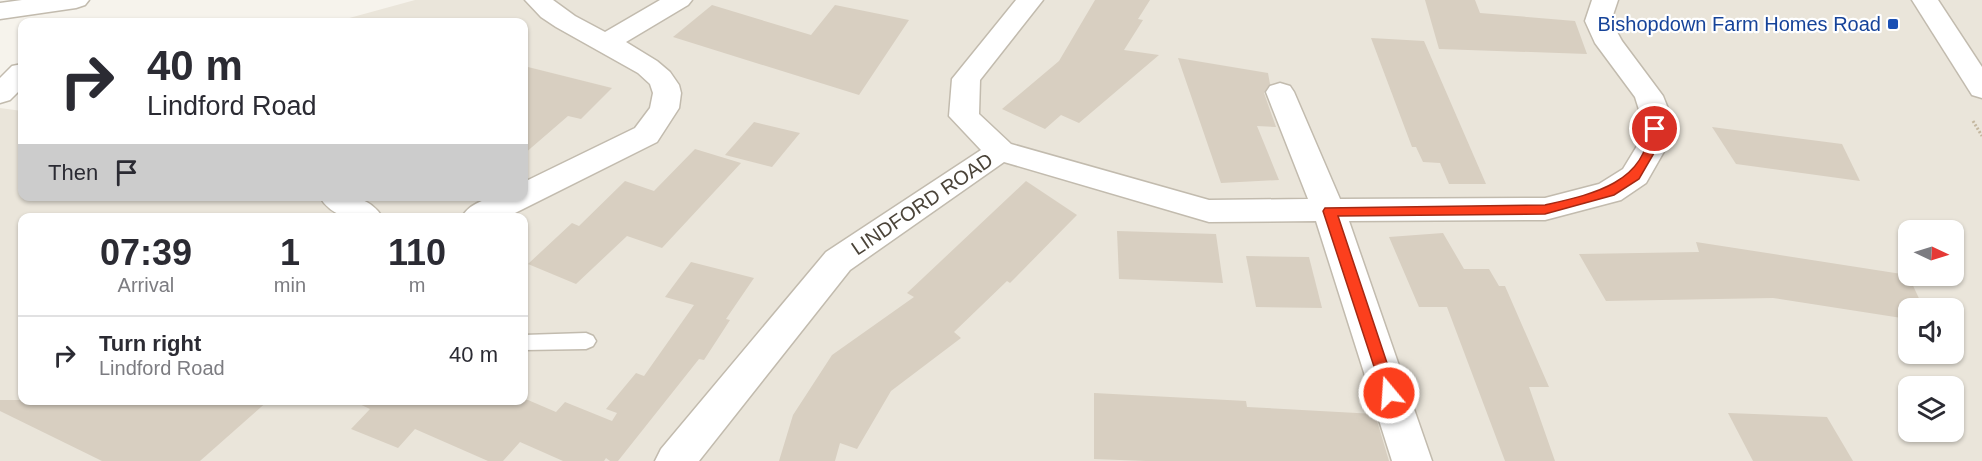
<!DOCTYPE html>
<html lang="en">
<head>
<meta charset="utf-8">
<style>
	body { margin:0; font-family:Helvetica,sans-serif; background:#f7f7f7; color:#2b2b33; height:100vh; display:flex; flex-direction:column; font-size:22px; white-space:nowrap }
	* { box-sizing:border-box; margin:0 }
	p { font-size:20px; color:#7c7c81 }
	.icon { flex:none; width:33px; height:33px; fill:none; stroke:currentColor; stroke-width:2; stroke-linecap:round; stroke-linejoin:round }
	.map { position:relative; flex:1; overflow:hidden }
	.sheet { position:absolute; left:18px; top:213px; width:510px; height:192px; display:flex; flex-direction:column; background:#fff; border-radius:12px; box-shadow:0 2px 4px #0004 }
	.sheet>* { flex:none }
	.banner { position:absolute; left:18px; top:18px; width:510px; height:183px; border-radius:12px; box-shadow:0 2px 4px #0004; background:#fff; color:#2b2b33; overflow:hidden }
	.needle { width:39px; rotate:94deg }
	.tools { position:absolute; left:1898px; top:220px; display:grid; gap:12px }
	.tools a { display:grid; place-items:center; width:66px; height:66px; border-radius:12px; background:#fff; box-shadow:0 2px 4px #0004; font-size:30px }
	.pin { position:absolute; display:grid; place-items:center; width:51px; height:51px; color:#fff; margin:-26px; border:3px solid #fff; border-radius:50%; box-shadow:0 2px 6px #0007 }
	.me { position:absolute; width:66px; margin:-33px; rotate:342deg; stroke-linejoin:round; filter:drop-shadow(0 0 4px #0008) }
	.turn { display:flex; align-items:center; gap:21px; height:126px; padding:0 30px; font-size:27px }
	.turn .icon { width:78px; height:78px; stroke-width:2.5 }
	.turn b { display:block; font-size:42px; line-height:51px }
	.then { display:flex; align-items:center; height:57px; padding:0 30px; background:#0003; gap:12px; font-size:22px }
	.eta { display:flex; justify-content:space-evenly; align-items:center; height:102px; text-align:center }
	.eta b { font-size:36px; font-weight:600; line-height:42px }
	ul { padding:0; list-style:none }
	li { display:flex; align-items:center; gap:18px; height:78px; padding:0 30px; border-top:2px solid #e1e1e2 }
	li div { flex:1 }
	li b { display:block; font-size:22px }
	li em { font-style:normal }
	.map>svg:first-child { display:block }
	.residential { fill:#eae5da; fill-rule:evenodd }
	.building { fill:#d8cfc1 }
	.lines { fill:none; stroke-linecap:round; stroke-linejoin:round }
	.lane-casing { stroke:#c2bbae; stroke-width:3 }
	.street-casing { stroke:#c2bbae; stroke-width:3 }
	.path { stroke:#c4b79f; stroke-width:3; stroke-dasharray:2 2; stroke-linecap:butt }
	.lane { fill:#fff; fill-rule:evenodd }
	.street { fill:#fff; fill-rule:evenodd }
	.route { fill:#fc3f1d; stroke:#a42913; stroke-width:1.5 }
	.transit-dot { fill:#1a4fb4; stroke:#fff; stroke-width:2 }
	.labels { text-anchor:middle; dominant-baseline:central; stroke-width:4.5; stroke-linejoin:round; paint-order:stroke }
	.transit-label { font-size:20px; fill:#164399; stroke:#fff; text-anchor:end }
	.street-label { font-size:20px; fill:#4b4439; stroke:#fff }
</style>
</head>
<body>
<div class="map">
<svg width="1982" height="461" viewBox="0 0 1982 461">
	<rect width="100%" height="100%" fill="#f6f3ec"/>
	<!-- residential -->
	<path class="residential" d="M 415,0 L 1982,0 L 1982,461 L 0,461 L 0,108 L 22,111 L 22,196 L 524,196 L 524,22 L 339,22 L 342,20 ZM 22,218 L 524,218 L 524,400 L 22,400 ZM 1908,231 L 1953,231 L 1953,276 L 1908,276 ZM 1908,309 L 1953,309 L 1953,354 L 1908,354 ZM 1908,387 L 1953,387 L 1953,432 L 1908,432 Z"/>
	<!-- building -->
	<g class="building">
		<path d="M 1095,0 L 1150,0 L 1138,19 L 1143,20 L 1124,50 L 1159,55 L 1079,123 L 1061,115 L 1045,129 L 1002,109 L 1059,61 Z"/>
		<path d="M 1425,0 L 1475,0 L 1480,13 L 1575,21 L 1587,54 L 1439,49 Z"/>
		<path d="M 712,5 L 811,35 L 835,5 L 909,20 L 859,95 L 673,37 Z"/>
		<path d="M 1371,38 L 1424,41 L 1486,184 L 1449,184 L 1440,163 L 1423,162 L 1416,147 L 1412,147 Z"/>
		<path d="M 1178,58 L 1268,73 L 1270,84 L 1264,93 L 1276,127 L 1257,126 L 1279,180 L 1221,183 Z"/>
		<path d="M 524,66 L 612,88 L 581,119 L 568,116 L 524,154 Z"/>
		<path d="M 754,122 L 800,133 L 772,167 L 725,155 Z"/>
		<path d="M 1712,127 L 1842,144 L 1860,181 L 1736,164 Z"/>
		<path d="M 695,149 L 741,163 L 662,248 L 627,236 L 576,284 L 528,264 L 572,223 L 579,226 L 625,181 L 654,191 Z"/>
		<path d="M 1026,181 L 1077,215 L 1010,283 L 1007,281 L 954,332 L 961,338 L 891,391 L 857,449 L 840,443 L 835,461 L 779,461 L 793,415 L 832,355 L 914,297 L 907,293 Z"/>
		<path d="M 1117,231 L 1216,234 L 1223,283 L 1119,279 Z"/>
		<path d="M 1443,233 L 1464,269 L 1489,269 L 1499,286 L 1505,286 L 1549,387 L 1529,387 L 1555,461 L 1505,461 L 1447,307 L 1419,307 L 1389,237 Z"/>
		<path d="M 1696,242 L 1908,275 L 1924,309 L 1908,309 L 1908,319 L 1773,298 L 1606,301 L 1579,254 L 1699,252 Z"/>
		<path d="M 1246,256 L 1309,257 L 1322,308 L 1256,307 Z"/>
		<path d="M 691,262 L 754,278 L 726,319 L 730,320 L 704,360 L 699,359 L 618,461 L 610,461 L 606,458 L 604,461 L 563,461 L 520,442 L 503,461 L 488,461 L 415,429 L 398,448 L 351,429 L 370,409 L 351,400 L 528,400 L 556,412 L 565,402 L 612,421 L 617,413 L 606,409 L 636,373 L 644,376 L 694,305 L 665,297 Z"/>
		<path d="M 1094,393 L 1246,401 L 1247,407 L 1375,414 L 1389,461 L 1146,461 L 1094,459 Z"/>
		<path d="M 0,400 L 269,400 L 200,461 L 102,461 L 0,411 Z"/>
		<path d="M 1728,413 L 1827,417 L 1853,461 L 1753,461 Z"/>
	</g>
	<g class="lines">
		<defs>
			<path id="lane" d="M 586,333 L 593,336 L 596,341 L 593,346 L 586,349 L 524,350 L 524,335 Z"/>
			<g id="street">
				<path d="M 22,0 L 89,0 L 85,5 L 76,8 L 0,19 L 0,3 Z"/>
				<path d="M 525,0 L 553,0 L 575,16 L 605,32 L 660,0 L 692,0 L 688,5 L 626,42 L 657,61 L 670,72 L 679,85 L 681,93 L 679,108 L 657,142 L 505,218 L 461,218 C 474,196 502,196 524,196 L 524,182 L 635,128 L 650,108 L 653,93 L 650,84 L 638,73 L 556,27 L 541,17 Z"/>
				<path d="M 1016,0 L 1043,0 L 980,80 L 979,114 L 1011,144 L 1209,200 L 1308,199 L 1266,92 L 1270,86 L 1280,83 L 1290,86 L 1294,92 L 1340,199 L 1545,198 L 1599,184 L 1623,169 L 1640,141 L 1641,116 L 1635,97 L 1595,43 L 1585,21 L 1592,0 L 1618,0 L 1611,21 L 1622,41 L 1663,96 L 1671,116 L 1670,141 L 1646,183 L 1621,200 L 1545,220 L 1349,221 L 1432,461 L 1392,461 L 1316,221 L 1209,222 L 1004,162 L 850,270 L 699,461 L 655,461 L 661,449 L 826,252 L 981,150 L 949,116 L 952,79 Z"/>
				<path d="M 1912,0 L 1938,0 L 1982,67 L 1982,98 L 1972,95 Z"/>
				<path d="M 22,64 L 22,88 L 10,100 L 0,103 L 0,78 L 12,66 Z"/>
				<path d="M 319,196 C 344,196 368,193 383,218 C 357,218 335,222 319,196 Z"/>
			</g>
		</defs>
		<!-- lane casing -->
		<use href="#lane" class="lane-casing"/>
		<!-- street casing -->
		<use href="#street" class="street-casing"/>
		<!-- path -->
		<path class="path" d="M 1973,121 L 1982,136"/>
		<!-- lane -->
		<use href="#lane" class="lane"/>
		<!-- street -->
		<use href="#street" class="street"/>
	</g>
	<!-- route -->
	<path class="route" d="M 1655,125 L 1661,129 L 1661,141 L 1639,179 L 1614,195 L 1545,214 L 1338,216 L 1397,393 L 1395,397 L 1389,399 L 1384,397 L 1323,211 L 1325,208 L 1545,205 C 1589,195 1646,184 1649,129 Z"/>
	<!-- markers -->
	<rect class="transit-dot" x="1887" y="18" width="12" height="12" rx="3"/>
	<g class="labels">
		<!-- transit labels -->
		<g class="transit-label">
			<text x="1881" y="24">Bishopdown Farm Homes Road</text>
		</g>
		<!-- street labels -->
		<g class="street-label">
			<text transform="translate(922 204) rotate(-34)">LINDFORD ROAD</text>
		</g>
	</g>
</svg>
<div class="tools">
<a><svg class="needle" viewBox="-14 -14 28 28"><path d="M0-13l5 13h-10z" fill="#e53935"/><path d="M0 13l5-13h-10z" fill="#7c7c81"/></svg></a>
<a><svg class="icon" aria-label="sound" viewBox="0 0 24 24"><path d="M4 9h4l5-4v14l-5-4H4zM17 9q2 3 0 6"/></svg></a>
<a><svg class="icon" aria-label="layers" viewBox="0 0 24 24"><path d="M12 4l9 5-9 5-9-5zM3 14l9 5 9-5"/></svg></a>
</div>
<div class="pin" style="left:1655px;top:129px;background:#d93025"><svg class="icon" aria-label="arrive" viewBox="0 0 24 24"><path d="M6 21V4h12l-3 4 3 4H6"/></svg></div>
<svg class="me" style="left:1389px;top:393px" viewBox="-20 -20 40 40"><circle r="17" fill="#fc3f1d" stroke="#fff" stroke-width="3"/><path d="M0-11L8 9 0 5-8 9z" fill="#fff"/></svg>
<div class="banner">
<div class="turn"><svg class="icon" aria-label="right" viewBox="0 0 24 24"><path d="M7 20v-9h11M14 6l5 5-5 5"/></svg><div><b>40 m</b>Lindford Road</div></div>
<div class="then">Then<svg class="icon" aria-label="arrive" viewBox="0 0 24 24"><path d="M6 21V4h12l-3 4 3 4H6"/></svg></div>
</div>
<section class="sheet">
<div class="eta">
<div><b>07:39</b><p>Arrival</p></div>
<div><b>1</b><p>min</p></div>
<div><b>110</b><p>m</p></div>
</div>
<ul>
<li><svg class="icon" aria-label="right" viewBox="0 0 24 24"><path d="M7 20v-9h11M14 6l5 5-5 5"/></svg><div><b>Turn right</b><p>Lindford Road</p></div><em>40 m</em></li>
</ul>
</section>
</div>
</body>
</html>
